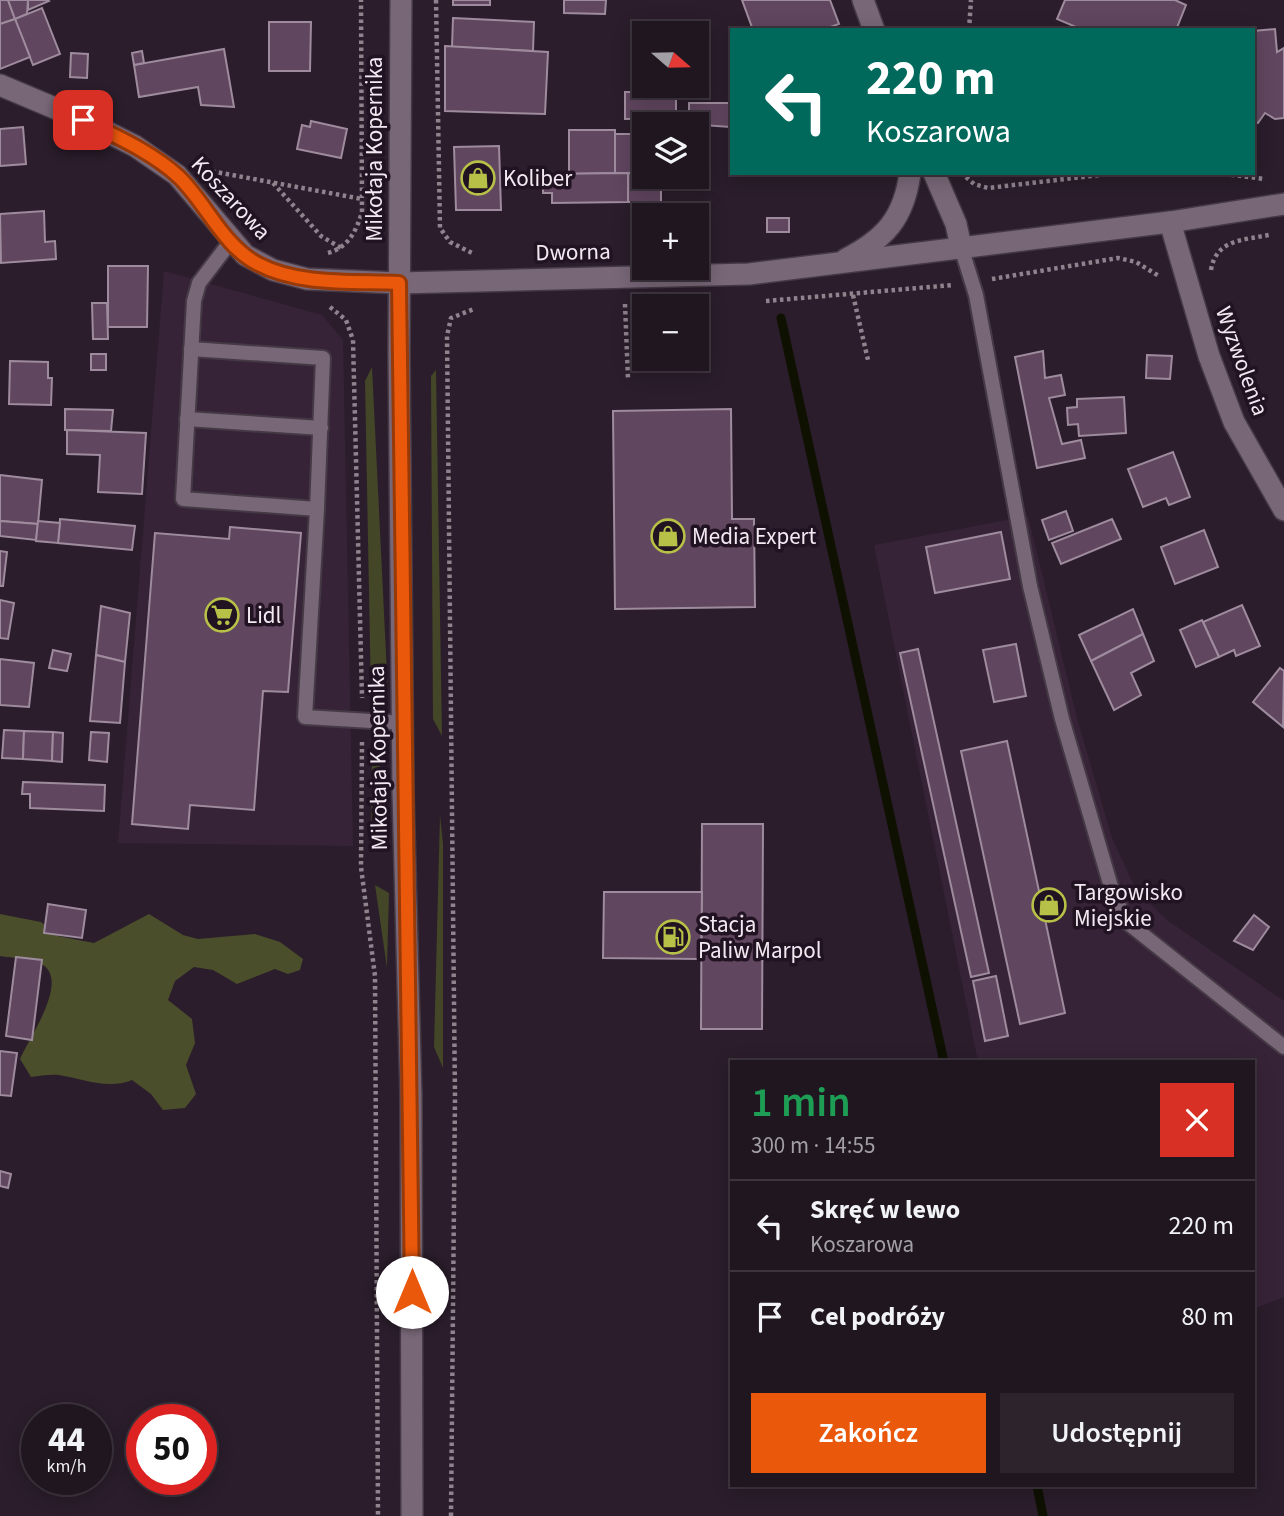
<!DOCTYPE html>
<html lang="pl">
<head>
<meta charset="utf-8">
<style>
	body { margin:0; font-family:"Source Sans 3",sans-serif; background:#2d232d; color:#f1f3f6; height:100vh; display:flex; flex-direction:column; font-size:26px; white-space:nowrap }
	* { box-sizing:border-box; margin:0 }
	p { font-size:23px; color:#a29fa5 }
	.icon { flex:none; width:38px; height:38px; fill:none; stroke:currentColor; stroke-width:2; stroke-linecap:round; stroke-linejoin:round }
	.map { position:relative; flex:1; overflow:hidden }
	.details { position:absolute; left:730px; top:1060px; width:525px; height:427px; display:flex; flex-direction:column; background:#201620; border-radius:0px; box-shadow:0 4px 18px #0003,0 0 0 2px #3d353e }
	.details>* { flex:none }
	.top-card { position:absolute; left:730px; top:28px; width:525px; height:147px; border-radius:0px; box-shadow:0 4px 18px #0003,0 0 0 2px #3d353e; background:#00695c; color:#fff; overflow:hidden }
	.needle { width:46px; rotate:110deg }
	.tools { position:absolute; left:632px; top:21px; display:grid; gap:14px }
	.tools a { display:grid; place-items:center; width:77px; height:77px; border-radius:0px; background:#201620; box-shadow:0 4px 18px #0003,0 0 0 2px #3d353e; font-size:35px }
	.speed { position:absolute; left:21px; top:1404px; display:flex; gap:14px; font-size:35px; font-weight:700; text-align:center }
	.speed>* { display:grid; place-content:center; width:91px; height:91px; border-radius:50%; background:#201620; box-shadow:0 4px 18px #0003,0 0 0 2px #3d353e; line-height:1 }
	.speed small { font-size:18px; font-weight:400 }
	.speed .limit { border:10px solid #d22; background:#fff; color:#111 }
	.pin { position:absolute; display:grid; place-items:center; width:60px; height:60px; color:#fff; margin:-30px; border-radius:14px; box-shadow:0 4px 10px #0006 }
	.me { position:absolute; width:77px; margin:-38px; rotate:0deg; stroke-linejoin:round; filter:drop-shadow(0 0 5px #0008) }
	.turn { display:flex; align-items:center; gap:24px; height:147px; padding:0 21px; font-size:32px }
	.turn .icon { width:91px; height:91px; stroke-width:2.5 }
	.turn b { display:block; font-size:49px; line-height:60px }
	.round { display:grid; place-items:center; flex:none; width:74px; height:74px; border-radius:0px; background:#2d232d }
	.head { display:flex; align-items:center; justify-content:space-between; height:119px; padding:0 21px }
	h1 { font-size:42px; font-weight:600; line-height:52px; color:#1e9e55 }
	.button { display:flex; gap:14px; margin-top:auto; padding:14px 21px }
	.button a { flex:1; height:80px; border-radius:0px; background:#ea580c; color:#fff; font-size:28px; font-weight:600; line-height:80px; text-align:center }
	.button a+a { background:#2d232d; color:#f1f3f6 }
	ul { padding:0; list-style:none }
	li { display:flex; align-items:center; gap:21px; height:91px; padding:0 21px; border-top:2px solid #3d353e }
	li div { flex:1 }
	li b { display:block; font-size:26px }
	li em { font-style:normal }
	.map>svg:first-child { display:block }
	.built { fill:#372337 }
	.green { fill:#434627 }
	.forest { fill:#4a4e2b }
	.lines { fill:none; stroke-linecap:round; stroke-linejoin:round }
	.stream { stroke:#0e1000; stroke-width:9 }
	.building { fill:#60465f; stroke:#9e8b9d; stroke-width:2 }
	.lane-casing { stroke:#443944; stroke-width:18 }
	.street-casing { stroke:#443944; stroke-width:24 }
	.secondary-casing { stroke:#443944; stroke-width:24 }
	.path { stroke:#8f838e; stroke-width:4.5; stroke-dasharray:3.5 3.5; stroke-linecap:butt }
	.lane { stroke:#786777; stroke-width:14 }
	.street { stroke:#786777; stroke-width:21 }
	.secondary { stroke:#786777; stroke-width:21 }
	.route-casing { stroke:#983908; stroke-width:18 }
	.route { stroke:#ea580c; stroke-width:12 }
	.labels { text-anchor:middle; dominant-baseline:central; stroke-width:7; stroke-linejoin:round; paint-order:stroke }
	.street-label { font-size:23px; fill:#f3e9f2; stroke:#211321 }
	.poi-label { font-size:23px; fill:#f3e9f2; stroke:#211321; text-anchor:start }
</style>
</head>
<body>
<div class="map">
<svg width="1284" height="1516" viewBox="0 0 1284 1516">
	<rect width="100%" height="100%" fill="#2b1d2b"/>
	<!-- built -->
	<g class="built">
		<path d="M 164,271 L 322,315 L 343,340 L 353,846 L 118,843 Z"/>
		<path d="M 1028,516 L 1077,718 L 1112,838 L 1136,890 L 1167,920 L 1284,1001 L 1284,1297 L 1253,1309 L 1253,1062 L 978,1062 L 874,545 Z"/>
	</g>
	<!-- green -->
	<g class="green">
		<path d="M 372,367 L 388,695 L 371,698 L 365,381 Z"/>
		<path d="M 436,370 L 442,736 L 433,719 L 431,376 Z"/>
		<path d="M 372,751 L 386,778 L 384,839 L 371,842 Z"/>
		<path d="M 440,815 L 443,844 L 443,1068 L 434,1047 Z"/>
		<path d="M 375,885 L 389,893 L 387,968 Z"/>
	</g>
	<!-- forest -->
	<path class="forest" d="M 0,914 L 41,922 L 58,936 L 94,943 L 149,914 L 183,935 L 198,939 L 255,934 L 280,942 L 303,959 L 300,970 L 288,974 L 275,969 L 237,984 L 213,970 L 194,967 L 175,981 L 168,1000 L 192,1019 L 195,1043 L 186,1065 L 196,1094 L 185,1108 L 163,1110 L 151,1094 L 132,1080 C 108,1090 83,1079 59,1075 C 50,1074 40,1076 31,1077 L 20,1059 C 29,1038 69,982 43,965 C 33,958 12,958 0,956 Z"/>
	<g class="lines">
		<!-- stream -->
		<g class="stream">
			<path d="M 781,318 L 944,1062"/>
			<path d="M 1037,1486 L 1043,1516"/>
		</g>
	</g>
	<!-- building -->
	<g class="building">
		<path d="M 0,0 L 8,0 L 15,19 L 0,24 Z"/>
		<path d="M 8,0 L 28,0 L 27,14 L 15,19 Z"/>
		<path d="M 28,0 L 48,0 L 49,1 L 28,10 Z"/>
		<rect x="453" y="0" width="37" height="5"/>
		<path d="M 564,0 L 606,0 L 605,14 L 564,13 Z"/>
		<path d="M 742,0 L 830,0 L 839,24 L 822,30 L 753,30 Z"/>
		<path d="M 1065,0 L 1175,0 L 1186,5 L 1176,30 L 1083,30 L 1057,19 Z"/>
		<path d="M 42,8 L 60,54 L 33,65 L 15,19 Z"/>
		<path d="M 453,18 L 534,22 L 533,51 L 452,47 Z"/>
		<path d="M 15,19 L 30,57 L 0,69 L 0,24 Z"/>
		<path d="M 269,22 L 311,22 L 310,71 L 269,71 Z"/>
		<path d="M 1275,29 L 1277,52 L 1284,48 L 1284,118 L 1275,119 L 1265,113 L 1258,123 L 1253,120 L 1253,31 Z"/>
		<path d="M 445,46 L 548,52 L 545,114 L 445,111 Z"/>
		<path d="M 224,49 L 234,107 L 201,105 L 198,87 L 139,97 L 134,65 Z"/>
		<path d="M 142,51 L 144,63 L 134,65 L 132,53 Z"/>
		<path d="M 71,53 L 88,54 L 87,78 L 70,77 Z"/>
		<path d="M 625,92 L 676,92 L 676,118 L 625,119 Z"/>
		<path d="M 689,103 L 731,103 L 730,127 L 689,124 Z"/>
		<path d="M 311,121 L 347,129 L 341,158 L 297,149 L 302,125 L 310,127 Z"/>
		<path d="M 23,127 L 26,164 L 0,166 L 0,129 Z"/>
		<path d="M 569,130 L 615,130 L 615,173 L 569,174 Z"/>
		<rect x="615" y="134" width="29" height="39"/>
		<path d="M 499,146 L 501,210 L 456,210 L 454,147 Z"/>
		<path d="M 628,173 L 661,177 L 661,213 L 652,213 L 652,202 L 628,202 Z"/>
		<path d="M 628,173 L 628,202 L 552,203 L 552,193 L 543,193 L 543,174 Z"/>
		<path d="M 44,211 L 45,242 L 55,241 L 56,259 L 1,263 L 0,214 Z"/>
		<rect x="767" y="218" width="22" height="14"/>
		<path d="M 108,266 L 148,266 L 147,327 L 108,327 Z"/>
		<path d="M 92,303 L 107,303 L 108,339 L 93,339 Z"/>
		<path d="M 1043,351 L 1045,378 L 1061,375 L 1065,395 L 1049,398 L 1062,444 L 1081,440 L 1085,458 L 1037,468 L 1015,357 Z"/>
		<rect x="91" y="354" width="15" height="16"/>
		<path d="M 1147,355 L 1172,356 L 1170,379 L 1146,378 Z"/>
		<path d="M 10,361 L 48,362 L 48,378 L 52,378 L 51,405 L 9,404 Z"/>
		<path d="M 1124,397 L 1126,433 L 1079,436 L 1078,424 L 1068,425 L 1067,408 L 1077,407 L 1077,399 Z"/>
		<path d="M 65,409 L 113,410 L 111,431 L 65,430 Z"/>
		<path d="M 731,409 L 732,519 L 754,519 L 755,607 L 615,609 L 613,411 Z"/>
		<path d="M 67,430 L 146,433 L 142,494 L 98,492 L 100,455 L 67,454 Z"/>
		<path d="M 1173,452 L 1190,497 L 1169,505 L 1166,498 L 1143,507 L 1128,469 Z"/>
		<path d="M 0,475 L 42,480 L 38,524 L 0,521 Z"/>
		<path d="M 1066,511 L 1073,531 L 1049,540 L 1042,520 Z"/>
		<path d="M 60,519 L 135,526 L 132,550 L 58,543 Z"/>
		<path d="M 1112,519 L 1121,539 L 1061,564 L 1052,543 Z"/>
		<path d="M 0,521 L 38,524 L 36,540 L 0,536 Z"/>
		<path d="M 38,521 L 60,523 L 58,543 L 36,541 Z"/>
		<path d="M 230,527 L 301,533 L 288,692 L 263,691 L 254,810 L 190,805 L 188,829 L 132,824 L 155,533 L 229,539 Z"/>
		<path d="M 1204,530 L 1218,567 L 1175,584 L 1161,547 Z"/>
		<path d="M 1001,532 L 1010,579 L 935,593 L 926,547 Z"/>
		<path d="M 0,551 L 7,552 L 3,586 L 0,586 Z"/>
		<path d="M 0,600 L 14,603 L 8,639 L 0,638 Z"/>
		<path d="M 1242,605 L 1260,646 L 1236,656 L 1234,650 L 1219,657 L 1203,622 Z"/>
		<path d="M 101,606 L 130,613 L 125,662 L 96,655 Z"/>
		<path d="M 1133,609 L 1143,634 L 1091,661 L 1079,635 Z"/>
		<path d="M 1202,620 L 1219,657 L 1196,667 L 1180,630 Z"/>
		<path d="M 1143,634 L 1154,661 L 1131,673 L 1141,695 L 1114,710 L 1091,661 Z"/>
		<path d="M 1016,644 L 1026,696 L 994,702 L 983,650 Z"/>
		<path d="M 918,649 L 989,973 L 971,977 L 900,653 Z"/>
		<path d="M 53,650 L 71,654 L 67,671 L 49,668 Z"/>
		<path d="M 96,655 L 125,662 L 120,723 L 90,721 Z"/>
		<path d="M 0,659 L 34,663 L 29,707 L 0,705 Z"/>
		<path d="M 1280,668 L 1284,671 L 1283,727 L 1253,702 Z"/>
		<path d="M 4,730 L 24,731 L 23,759 L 2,758 Z"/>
		<path d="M 24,731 L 53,732 L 52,761 L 23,759 Z"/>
		<path d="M 53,732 L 63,733 L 62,762 L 52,761 Z"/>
		<path d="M 91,732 L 109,733 L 107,762 L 89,760 Z"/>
		<path d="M 1007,741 L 1065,1013 L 1020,1024 L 961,751 Z"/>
		<path d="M 23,782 L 105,785 L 104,811 L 30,808 L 30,794 L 22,794 Z"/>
		<path d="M 702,824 L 763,824 L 762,1029 L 701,1029 Z"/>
		<path d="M 604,892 L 702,892 L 701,959 L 603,958 Z"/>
		<path d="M 48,904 L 86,910 L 82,938 L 44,933 Z"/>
		<path d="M 1254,915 L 1269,927 L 1253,950 L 1234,941 Z"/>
		<path d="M 16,957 L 42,960 L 32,1040 L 6,1036 Z"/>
		<path d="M 996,976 L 1008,1036 L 985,1041 L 973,981 Z"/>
		<path d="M 0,1051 L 17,1053 L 11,1096 L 0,1095 Z"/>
		<path d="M 0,1171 L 11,1174 L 8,1188 L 0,1186 Z"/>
	</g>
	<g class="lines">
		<defs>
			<g id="lane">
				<path d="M 231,241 L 199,283 L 194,301 L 183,499 L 317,509 L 305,717 L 404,723"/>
				<path d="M 961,247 L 976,295 L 1030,586 L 1062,719 L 1114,897 L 1128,923 L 1284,1047"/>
				<path d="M 191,349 L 323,358 L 317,509"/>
				<path d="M 187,419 L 321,428"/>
			</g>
			<g id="street">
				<path d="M 863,0 L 874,30"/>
				<path d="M 0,85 L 83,120 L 135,146 L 177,175 L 245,255 L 273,270 L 307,279 L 399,283 L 749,274 L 1170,222 L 1284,204"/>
				<path d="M 934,173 L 956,224 L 961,247"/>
				<path d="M 1170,222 L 1209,356 L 1234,422 L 1284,510"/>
				<path d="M 846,259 C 885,239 904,218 910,173"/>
			</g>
			<path id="secondary" d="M 401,0 L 399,353 L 403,793 L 411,1096 L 412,1516"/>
		</defs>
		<!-- lane casing -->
		<use href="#lane" class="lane-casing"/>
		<!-- street casing -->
		<use href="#street" class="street-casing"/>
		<!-- secondary casing -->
		<use href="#secondary" class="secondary-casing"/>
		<!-- path -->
		<g class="path">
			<path d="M 436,0 L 440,228 L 450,242 L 474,254"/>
			<path d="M 969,30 L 971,0"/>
			<path d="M 205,170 L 362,199"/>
			<path d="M 1217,173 L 1265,179"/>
			<path d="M 966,177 L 974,184 L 988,188 L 1117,173"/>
			<path d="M 273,183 L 321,236 L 341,248"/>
			<path d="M 328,253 C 349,247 356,231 362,212 L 361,0"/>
			<path d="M 1211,270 C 1216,239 1244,240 1269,235"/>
			<path d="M 992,279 L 1118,258 L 1136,262 L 1159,276"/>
			<path d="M 853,295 L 868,360"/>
			<path d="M 766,301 L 953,285"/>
			<path d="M 625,304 L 628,379"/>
			<path d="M 330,307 L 346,320 L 353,340 L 362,698"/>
			<path d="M 362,742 L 361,867 L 375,976 L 378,1516"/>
			<path d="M 451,1516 L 455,1097 L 447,336 L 451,318 L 474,309"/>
		</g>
		<!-- lane -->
		<use href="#lane" class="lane"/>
		<!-- street -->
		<use href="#street" class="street"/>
		<!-- secondary -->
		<use href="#secondary" class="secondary"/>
	</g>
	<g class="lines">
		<defs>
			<path id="route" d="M 83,120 C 115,136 152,152 179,177 C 206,203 223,246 258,264 C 300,286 353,281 399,283 L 412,1292"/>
		</defs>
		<!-- route casing -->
		<use href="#route" class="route-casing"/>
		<!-- route -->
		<use href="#route" class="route"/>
	</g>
	<!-- icons -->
	<defs>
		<symbol id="shop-ring" viewBox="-11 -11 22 22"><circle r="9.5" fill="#211321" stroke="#b8c147" stroke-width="1.5"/><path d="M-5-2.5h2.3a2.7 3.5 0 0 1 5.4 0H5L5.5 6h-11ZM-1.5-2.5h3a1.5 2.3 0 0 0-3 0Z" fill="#b8c147"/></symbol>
		<symbol id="supermarket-ring" viewBox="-11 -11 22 22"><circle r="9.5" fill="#211321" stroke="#b8c147" stroke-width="1.5"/><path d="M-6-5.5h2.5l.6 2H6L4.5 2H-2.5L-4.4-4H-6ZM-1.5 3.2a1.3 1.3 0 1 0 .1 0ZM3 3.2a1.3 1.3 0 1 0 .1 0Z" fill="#b8c147"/></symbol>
		<symbol id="fuel-ring" viewBox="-11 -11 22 22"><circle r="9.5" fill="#211321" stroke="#b8c147" stroke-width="1.5"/><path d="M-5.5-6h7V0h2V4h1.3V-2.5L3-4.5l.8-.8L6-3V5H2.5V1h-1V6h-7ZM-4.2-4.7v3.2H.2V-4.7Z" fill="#b8c147"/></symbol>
	</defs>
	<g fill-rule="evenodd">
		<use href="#shop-ring" x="459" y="159" width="38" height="38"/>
		<use href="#shop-ring" x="649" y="517" width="38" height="38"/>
		<use href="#supermarket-ring" x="203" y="596" width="38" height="38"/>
		<use href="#shop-ring" x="1030" y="886" width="38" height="38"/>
		<use href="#fuel-ring" x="654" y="918" width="38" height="38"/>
	</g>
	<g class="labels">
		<!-- street labels -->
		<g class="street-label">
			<text transform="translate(374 149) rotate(-90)">Mikołaja Kopernika</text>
			<text transform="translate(231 198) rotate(47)">Koszarowa</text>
			<text transform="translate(573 252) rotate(-1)">Dworna</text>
			<text transform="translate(1242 361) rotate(70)">Wyzwolenia</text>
			<text transform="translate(378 758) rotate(-91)">Mikołaja Kopernika</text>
		</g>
		<!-- poi labels -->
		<g class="poi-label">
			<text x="503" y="178">Koliber</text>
			<text x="692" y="536">Media Expert</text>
			<text x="246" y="615">Lidl</text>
			<text x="1074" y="892">Targowisko<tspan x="1074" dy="26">Miejskie</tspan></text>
			<text x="698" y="924">Stacja<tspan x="698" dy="26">Paliw Marpol</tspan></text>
		</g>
	</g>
</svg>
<div class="tools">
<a><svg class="needle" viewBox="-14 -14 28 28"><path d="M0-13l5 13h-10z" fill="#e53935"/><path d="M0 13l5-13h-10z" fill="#a29fa5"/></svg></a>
<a><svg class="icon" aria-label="layers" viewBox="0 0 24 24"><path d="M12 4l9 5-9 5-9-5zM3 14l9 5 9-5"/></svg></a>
<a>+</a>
<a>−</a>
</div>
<div class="speed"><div>44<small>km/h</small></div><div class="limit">50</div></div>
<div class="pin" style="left:83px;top:120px;background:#d93025"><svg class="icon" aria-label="arrive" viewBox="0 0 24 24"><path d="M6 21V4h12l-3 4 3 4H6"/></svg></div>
<svg class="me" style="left:412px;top:1292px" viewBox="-20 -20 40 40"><circle r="19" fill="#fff"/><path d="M0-13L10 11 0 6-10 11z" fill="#ea580c"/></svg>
<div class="top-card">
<div class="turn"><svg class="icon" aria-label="left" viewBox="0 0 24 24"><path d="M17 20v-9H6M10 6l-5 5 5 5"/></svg><div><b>220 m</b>Koszarowa</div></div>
</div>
<section class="details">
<div class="head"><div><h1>1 min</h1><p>300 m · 14:55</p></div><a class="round" style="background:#d93025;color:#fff"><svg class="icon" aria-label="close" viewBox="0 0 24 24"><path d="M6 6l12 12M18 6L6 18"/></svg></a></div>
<ul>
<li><svg class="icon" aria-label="left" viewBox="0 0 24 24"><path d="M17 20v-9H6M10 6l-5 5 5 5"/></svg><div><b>Skręć w lewo</b><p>Koszarowa</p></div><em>220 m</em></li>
<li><svg class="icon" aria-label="arrive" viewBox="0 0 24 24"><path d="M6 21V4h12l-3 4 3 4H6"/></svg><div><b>Cel podróży</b></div><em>80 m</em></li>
</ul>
<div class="button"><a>Zakończ</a><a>Udostępnij</a></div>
</section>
</div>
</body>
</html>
